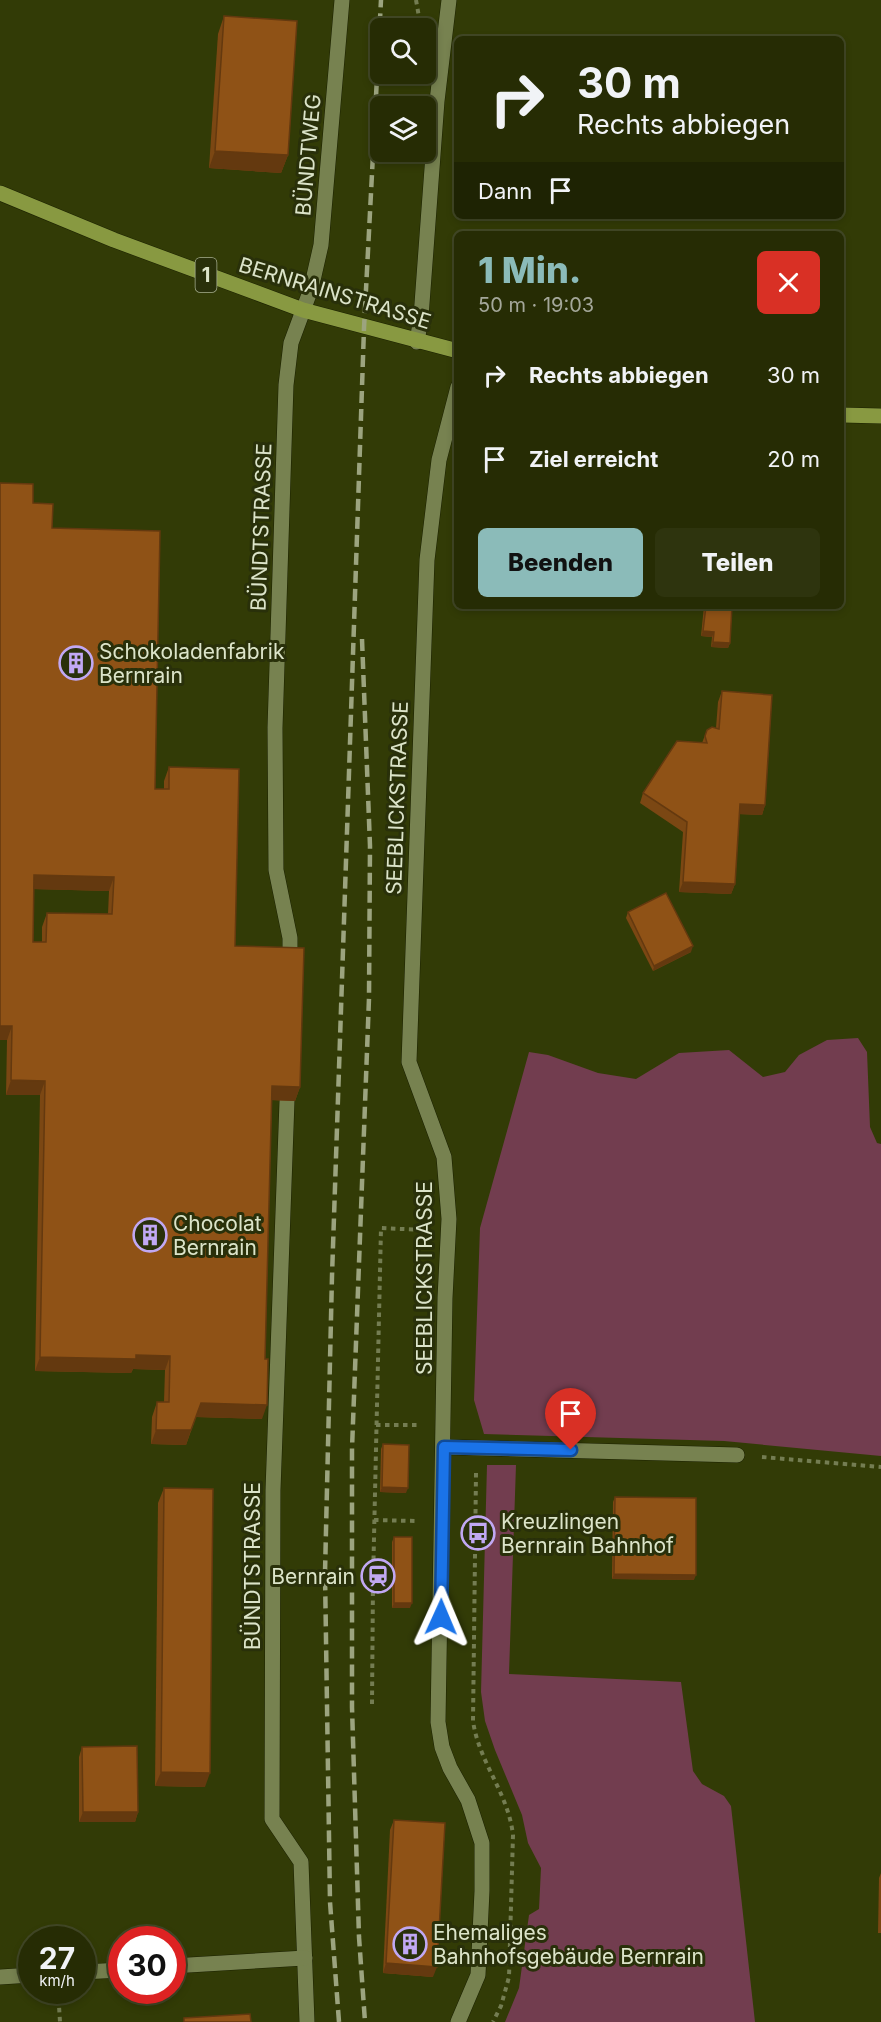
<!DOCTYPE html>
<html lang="de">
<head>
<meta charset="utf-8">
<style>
	body { margin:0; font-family:Inter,sans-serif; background:#2e340e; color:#f1f3f6; height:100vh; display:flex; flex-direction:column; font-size:22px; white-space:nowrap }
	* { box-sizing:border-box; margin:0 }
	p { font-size:20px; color:#a4a79a }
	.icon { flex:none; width:33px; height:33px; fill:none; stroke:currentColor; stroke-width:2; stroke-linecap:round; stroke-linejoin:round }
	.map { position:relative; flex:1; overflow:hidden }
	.sheet { position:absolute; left:454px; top:231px; width:390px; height:378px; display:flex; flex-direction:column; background:#262c04; border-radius:9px; box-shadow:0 3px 9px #0003,0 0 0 2px #424826 }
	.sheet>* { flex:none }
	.hud { position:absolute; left:454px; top:36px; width:390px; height:183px; border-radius:9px; box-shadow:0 3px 9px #0003,0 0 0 2px #424826; background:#262c04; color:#f1f3f6; overflow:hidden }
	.controls { position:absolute; left:370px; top:18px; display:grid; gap:12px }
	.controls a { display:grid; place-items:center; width:66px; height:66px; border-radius:9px; background:#262c04; box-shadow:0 3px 9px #0003,0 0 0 2px #424826; font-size:30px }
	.speed { position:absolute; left:18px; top:1926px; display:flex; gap:12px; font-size:30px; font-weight:700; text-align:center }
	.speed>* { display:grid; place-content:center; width:78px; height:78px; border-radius:50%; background:#262c04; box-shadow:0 3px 9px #0003,0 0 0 2px #424826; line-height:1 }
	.speed small { font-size:15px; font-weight:400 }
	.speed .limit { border:9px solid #d22; background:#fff; color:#111 }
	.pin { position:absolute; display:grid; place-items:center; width:51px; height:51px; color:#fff; margin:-62px -26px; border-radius:50% 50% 50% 0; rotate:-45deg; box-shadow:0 0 6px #0007 }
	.pin .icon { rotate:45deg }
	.me { position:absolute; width:66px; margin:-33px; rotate:1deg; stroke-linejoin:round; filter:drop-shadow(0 0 4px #0008) }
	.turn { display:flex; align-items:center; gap:21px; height:126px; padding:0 24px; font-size:27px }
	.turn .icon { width:78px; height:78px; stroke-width:2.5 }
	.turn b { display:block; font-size:42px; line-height:51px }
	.then { display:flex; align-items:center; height:57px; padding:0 24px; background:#0003; gap:12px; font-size:22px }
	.round { display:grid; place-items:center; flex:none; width:63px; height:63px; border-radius:9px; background:#2e340e }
	.head { display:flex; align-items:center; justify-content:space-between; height:102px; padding:0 24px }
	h1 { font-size:36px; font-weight:800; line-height:45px; color:#8bbbb9 }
	.button { display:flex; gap:12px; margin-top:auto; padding:12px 24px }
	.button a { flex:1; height:69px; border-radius:9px; background:#8bbbb9; color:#111; font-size:24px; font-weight:800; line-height:69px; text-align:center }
	.button a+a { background:#2e340e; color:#f1f3f6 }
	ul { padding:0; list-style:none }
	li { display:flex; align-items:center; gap:18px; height:84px; padding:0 24px }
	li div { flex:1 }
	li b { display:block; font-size:22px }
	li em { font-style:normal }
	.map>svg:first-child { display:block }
	.green { fill:#723d4f }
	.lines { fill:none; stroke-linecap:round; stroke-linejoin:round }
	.minor-casing { stroke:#1b2100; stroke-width:16 }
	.major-casing { stroke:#1b2100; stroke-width:16 }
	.path { stroke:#747d52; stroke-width:4; stroke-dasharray:4.5 4.5; stroke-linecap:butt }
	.minor { stroke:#778250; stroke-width:15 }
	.major { stroke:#889941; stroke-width:15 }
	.rail { stroke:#9ca47f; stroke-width:4.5; stroke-dasharray:12 6; stroke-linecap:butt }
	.wall { fill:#7b4713; fill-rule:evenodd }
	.shaded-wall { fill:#64390f }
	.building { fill:#8f5216; stroke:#64390f; stroke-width:1.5; fill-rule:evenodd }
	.route-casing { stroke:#114b97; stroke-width:15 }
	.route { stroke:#1a73e8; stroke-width:10 }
	.labels { text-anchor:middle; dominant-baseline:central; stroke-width:6; stroke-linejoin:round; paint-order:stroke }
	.shield { fill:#29300a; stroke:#a6ae90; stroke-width:1.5 }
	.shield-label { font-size:20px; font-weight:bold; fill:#dce4c9 }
	.street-label { font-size:21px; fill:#dce4c9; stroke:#29300a }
	.poi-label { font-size:21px; fill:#dce4c9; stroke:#29300a; text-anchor:start }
</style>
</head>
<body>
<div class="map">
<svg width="881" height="2022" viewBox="0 0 881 2022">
	<rect width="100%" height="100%" fill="#323b06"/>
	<!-- green -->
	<g class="green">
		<path d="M 858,1038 L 867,1052 L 870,1127 L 877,1143 L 881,1144 L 881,1456 L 724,1441 L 484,1434 L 474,1400 L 480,1228 L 529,1052 L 548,1055 L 598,1073 L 636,1079 L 679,1053 L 729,1050 L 763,1077 L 785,1072 L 799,1055 L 827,1040 Z"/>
		<path d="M 487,1465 L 516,1465 L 509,1674 L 681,1682 L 693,1771 L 702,1784 L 724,1796 L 731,1806 L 755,2022 L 505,2022 L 519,1988 L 529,1915 L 539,1909 L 541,1868 L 528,1843 L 522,1815 L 495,1750 L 485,1721 L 481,1692 Z"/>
	</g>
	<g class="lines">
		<defs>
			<g id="minor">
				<path d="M 417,342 L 421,317 L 437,101 L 449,0"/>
				<path d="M 458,387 L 439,460 L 427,560 L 409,1062 L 444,1157 L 449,1219 L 445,1298 L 438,1722 L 442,1747 L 450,1768 L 468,1800 L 482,1843 L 482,1891 L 478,1975 L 458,2022"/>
				<path d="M 290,962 L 290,938 L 276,870 L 275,728 L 286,385 L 291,343 L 311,289 L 321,245 L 342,0"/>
				<path d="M 287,1101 L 273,1490 L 272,1819 L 301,1862 L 307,2022"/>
				<path d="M 444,1447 L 737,1455"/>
				<path d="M 172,1966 L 305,1958"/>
				<path d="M 82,1972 L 122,1970"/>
				<path d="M 0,1977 L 32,1975"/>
			</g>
			<g id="major">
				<path d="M 0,193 L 114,240 L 303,310 L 458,351"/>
				<path d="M 842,415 L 881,416"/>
			</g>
		</defs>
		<!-- minor casing -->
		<use href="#minor" class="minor-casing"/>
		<!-- major casing -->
		<use href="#major" class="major-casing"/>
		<!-- path -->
		<g class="path">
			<path d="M 416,0 L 419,17"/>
			<path d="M 376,1425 L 417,1425"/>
			<path d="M 762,1457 L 881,1467"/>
			<path d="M 476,1473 L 473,1721 C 479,1763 508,1792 513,1835 L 509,1977 L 501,2006 L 493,2022"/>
			<path d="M 374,1520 L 417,1521"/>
			<path d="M 372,1704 L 373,1582 L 381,1228 L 424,1230"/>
			<path d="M 58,1990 L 60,2022"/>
		</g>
		<!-- minor -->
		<use href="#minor" class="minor"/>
		<!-- major -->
		<use href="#major" class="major"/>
		<!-- rail -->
		<g class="rail">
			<path d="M 362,639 L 370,846 L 369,998 L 352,1449 L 352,1707 L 359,1937 L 365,2022"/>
			<path d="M 339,2022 L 330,1902 L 325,1573 L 332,1276 L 364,328 L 381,0"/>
		</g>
	</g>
	<!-- wall -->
	<g class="wall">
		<path d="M 224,16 L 288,155 L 281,173 L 209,168 L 218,34 Z"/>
		<path d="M 33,503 L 52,528 L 155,789 L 164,789 L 164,781 L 169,767 L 235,946 L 300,1087 L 295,1101 L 272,1100 L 262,1419 L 196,1417 L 186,1445 L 151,1444 L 152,1417 L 157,1402 L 164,1402 L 165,1370 L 133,1369 L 131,1373 L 35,1371 L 40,1095 L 6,1095 L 7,1040 ZM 34,889 L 109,891 L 108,914 L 47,913 L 42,927 L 42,942 L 33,942 Z"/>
		<path d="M 704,606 L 732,606 L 730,643 L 728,648 L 711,647 L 712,637 L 701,636 Z"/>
		<path d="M 722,691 L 765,805 L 762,815 L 739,814 L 735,884 L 731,894 L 679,892 L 683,832 L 640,803 L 643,793 L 702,743 L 707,730 L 716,728 L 718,702 Z"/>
		<path d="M 628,912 L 691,952 L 653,971 L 626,918 Z"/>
		<path d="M 383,1444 L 406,1493 L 380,1492 L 381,1449 Z"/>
		<path d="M 164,1488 L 205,1787 L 155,1786 L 158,1503 Z"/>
		<path d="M 615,1497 L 694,1580 L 612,1579 L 613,1502 Z"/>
		<path d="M 394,1537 L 410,1608 L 392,1608 L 392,1542 Z"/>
		<path d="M 82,1747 L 138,1812 L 135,1822 L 79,1822 L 79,1757 Z"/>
		<path d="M 394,1820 L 433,1977 L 383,1973 L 390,1830 Z"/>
		<path d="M 881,1873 L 881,1933 L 878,1933 L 879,1878 Z"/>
	</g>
	<!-- shaded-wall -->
	<g class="shaded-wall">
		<path d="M 215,151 L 288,155 L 281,173 L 209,168 Z"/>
		<path d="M 703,631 L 714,632 L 712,637 L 701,636 Z"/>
		<path d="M 713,642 L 730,643 L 728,648 L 711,647 Z"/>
		<path d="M 740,804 L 765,805 L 762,815 L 736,814 Z"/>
		<path d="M 34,875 L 114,877 L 109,891 L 29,889 Z"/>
		<path d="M 683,882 L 735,884 L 731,894 L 679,892 Z"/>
		<path d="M 693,946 L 691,952 L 653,971 L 654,966 Z"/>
		<path d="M 0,1026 L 12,1026 L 7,1040 L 0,1040 Z"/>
		<path d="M 11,1080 L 45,1081 L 40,1095 L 6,1095 Z"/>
		<path d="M 272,1086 L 300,1087 L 295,1101 L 267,1100 Z"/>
		<path d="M 136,1355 L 170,1356 L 165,1370 L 133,1369 L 131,1373 L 35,1371 L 40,1357 Z"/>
		<path d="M 201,1403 L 267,1405 L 262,1419 L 196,1417 Z"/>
		<path d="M 156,1430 L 191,1430 L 186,1445 L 151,1444 Z"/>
		<path d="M 382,1487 L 408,1488 L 406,1493 L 380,1492 Z"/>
		<path d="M 614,1574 L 696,1575 L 694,1580 L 612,1579 Z"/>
		<path d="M 394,1603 L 412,1603 L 410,1608 L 392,1608 Z"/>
		<path d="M 161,1772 L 210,1773 L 205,1787 L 155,1786 Z"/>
		<path d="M 83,1812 L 138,1812 L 135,1822 L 79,1822 Z"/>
		<path d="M 386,1963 L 437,1967 L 433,1977 L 383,1973 Z"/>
	</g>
	<!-- building -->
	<g class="building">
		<path d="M 224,16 L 297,21 L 288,155 L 215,151 Z"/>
		<path d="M 0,483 L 33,484 L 33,503 L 53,504 L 52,528 L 160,531 L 155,789 L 169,789 L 169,767 L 239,769 L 235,946 L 304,948 L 300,1087 L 272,1086 L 265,1359 L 268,1359 L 267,1405 L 201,1403 L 191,1430 L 156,1430 L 157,1402 L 169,1402 L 170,1356 L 136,1355 L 136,1359 L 40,1357 L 45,1081 L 11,1080 L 12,1026 L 0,1026 ZM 34,875 L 114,877 L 112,914 L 47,913 L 46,942 L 33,942 Z"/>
		<path d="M 706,606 L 732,606 L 730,643 L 713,642 L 714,632 L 703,631 Z"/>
		<path d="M 722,691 L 772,695 L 765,805 L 740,804 L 735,884 L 683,882 L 687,822 L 643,793 L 677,741 L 707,743 L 705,736 L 707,730 L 712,727 L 719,729 Z"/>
		<path d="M 666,893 L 693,946 L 654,966 L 628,912 Z"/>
		<path d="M 383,1444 L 409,1445 L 408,1488 L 382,1487 Z"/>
		<path d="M 164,1488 L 213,1489 L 210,1773 L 161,1772 Z"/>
		<path d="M 615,1497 L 696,1498 L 696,1575 L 614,1574 Z"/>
		<rect x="394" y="1537" width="18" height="66"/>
		<path d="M 137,1746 L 138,1812 L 83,1812 L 82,1747 Z"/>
		<path d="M 394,1820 L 445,1823 L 437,1967 L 386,1963 Z"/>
		<path d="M 250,2014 L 251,2022 L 184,2022 L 184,2018 Z"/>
	</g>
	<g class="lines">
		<defs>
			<path id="route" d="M 441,1617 L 444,1447 L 571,1450"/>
		</defs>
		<!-- route casing -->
		<use href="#route" class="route-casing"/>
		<!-- route -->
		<use href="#route" class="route"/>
	</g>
	<!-- icons -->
	<defs>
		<symbol id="building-ring" viewBox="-11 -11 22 22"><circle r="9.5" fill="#29300a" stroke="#c1a8f3" stroke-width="1.5"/><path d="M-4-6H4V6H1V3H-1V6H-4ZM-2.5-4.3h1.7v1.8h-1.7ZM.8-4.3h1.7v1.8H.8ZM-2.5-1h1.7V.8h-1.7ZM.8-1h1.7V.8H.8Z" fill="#c1a8f3"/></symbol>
		<symbol id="bus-ring" viewBox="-11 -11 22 22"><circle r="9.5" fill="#29300a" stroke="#c1a8f3" stroke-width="1.5"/><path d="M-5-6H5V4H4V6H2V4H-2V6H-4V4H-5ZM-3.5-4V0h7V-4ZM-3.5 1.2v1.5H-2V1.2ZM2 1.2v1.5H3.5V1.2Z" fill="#c1a8f3"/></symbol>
		<symbol id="station-ring" viewBox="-11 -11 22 22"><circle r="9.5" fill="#29300a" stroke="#c1a8f3" stroke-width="1.5"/><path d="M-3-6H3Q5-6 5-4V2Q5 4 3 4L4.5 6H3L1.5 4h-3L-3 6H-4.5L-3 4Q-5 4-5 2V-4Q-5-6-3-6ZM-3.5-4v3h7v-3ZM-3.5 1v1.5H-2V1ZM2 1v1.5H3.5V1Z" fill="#c1a8f3"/></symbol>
	</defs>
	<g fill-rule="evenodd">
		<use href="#building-ring" x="57" y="644" width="38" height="38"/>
		<use href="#building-ring" x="131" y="1216" width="38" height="38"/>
		<use href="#bus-ring" x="459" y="1514" width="38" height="38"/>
		<use href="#station-ring" x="359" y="1557" width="38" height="38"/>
		<use href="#building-ring" x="391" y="1925" width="38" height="38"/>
	</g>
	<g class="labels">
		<!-- shield labels -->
		<rect class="shield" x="195.5" y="258" width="21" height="34" rx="4.5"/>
		<g class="shield-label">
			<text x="206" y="275">1</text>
		</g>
		<!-- street labels -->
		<g class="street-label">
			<text transform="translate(308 155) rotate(-85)">BÜNDTWEG</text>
			<text transform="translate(335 293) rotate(17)">BERNRAINSTRASSE</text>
			<text transform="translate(261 527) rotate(-88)">BÜNDTSTRASSE</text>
			<text transform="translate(397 798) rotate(-88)">SEEBLICKSTRASSE</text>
			<text transform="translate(424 1278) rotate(-90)">SEEBLICKSTRASSE</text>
			<text transform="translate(252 1566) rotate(-90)">BÜNDTSTRASSE</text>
		</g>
		<!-- poi labels -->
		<g class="poi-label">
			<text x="99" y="651">Schokoladenfabrik<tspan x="99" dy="24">Bernrain</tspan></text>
			<text x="173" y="1223">Chocolat<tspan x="173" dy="24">Bernrain</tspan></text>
			<text x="501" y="1521">Kreuzlingen<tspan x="501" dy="24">Bernrain Bahnhof</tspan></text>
			<text x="355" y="1576" text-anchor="end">Bernrain</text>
			<text x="433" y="1932">Ehemaliges<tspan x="433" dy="24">Bahnhofsgebäude Bernrain</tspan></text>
		</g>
	</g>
</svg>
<div class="controls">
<a><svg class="icon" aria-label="search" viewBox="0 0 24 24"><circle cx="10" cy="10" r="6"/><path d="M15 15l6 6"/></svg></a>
<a><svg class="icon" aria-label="layers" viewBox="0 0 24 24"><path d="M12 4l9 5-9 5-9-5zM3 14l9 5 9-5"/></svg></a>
</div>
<div class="speed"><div>27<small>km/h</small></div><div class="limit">30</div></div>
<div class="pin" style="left:571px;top:1450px;background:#d93025"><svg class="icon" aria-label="arrive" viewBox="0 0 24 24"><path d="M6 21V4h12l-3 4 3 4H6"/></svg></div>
<svg class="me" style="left:441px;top:1617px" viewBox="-20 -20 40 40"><path d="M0-17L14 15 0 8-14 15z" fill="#1a73e8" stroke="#fff" stroke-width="4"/></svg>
<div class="hud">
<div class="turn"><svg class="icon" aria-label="right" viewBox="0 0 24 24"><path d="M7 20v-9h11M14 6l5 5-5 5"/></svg><div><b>30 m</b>Rechts abbiegen</div></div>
<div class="then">Dann<svg class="icon" aria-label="arrive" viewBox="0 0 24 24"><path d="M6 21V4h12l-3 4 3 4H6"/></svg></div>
</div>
<section class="sheet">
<div class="head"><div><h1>1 Min.</h1><p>50 m · 19:03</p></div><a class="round" style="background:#d93025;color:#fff"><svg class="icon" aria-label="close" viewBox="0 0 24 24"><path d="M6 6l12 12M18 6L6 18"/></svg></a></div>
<ul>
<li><svg class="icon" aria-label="right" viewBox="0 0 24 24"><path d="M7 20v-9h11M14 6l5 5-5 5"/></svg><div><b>Rechts abbiegen</b></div><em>30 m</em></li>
<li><svg class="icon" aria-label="arrive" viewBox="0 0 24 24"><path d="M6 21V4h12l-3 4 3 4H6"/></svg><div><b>Ziel erreicht</b></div><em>20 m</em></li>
</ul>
<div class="button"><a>Beenden</a><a>Teilen</a></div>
</section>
</div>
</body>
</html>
